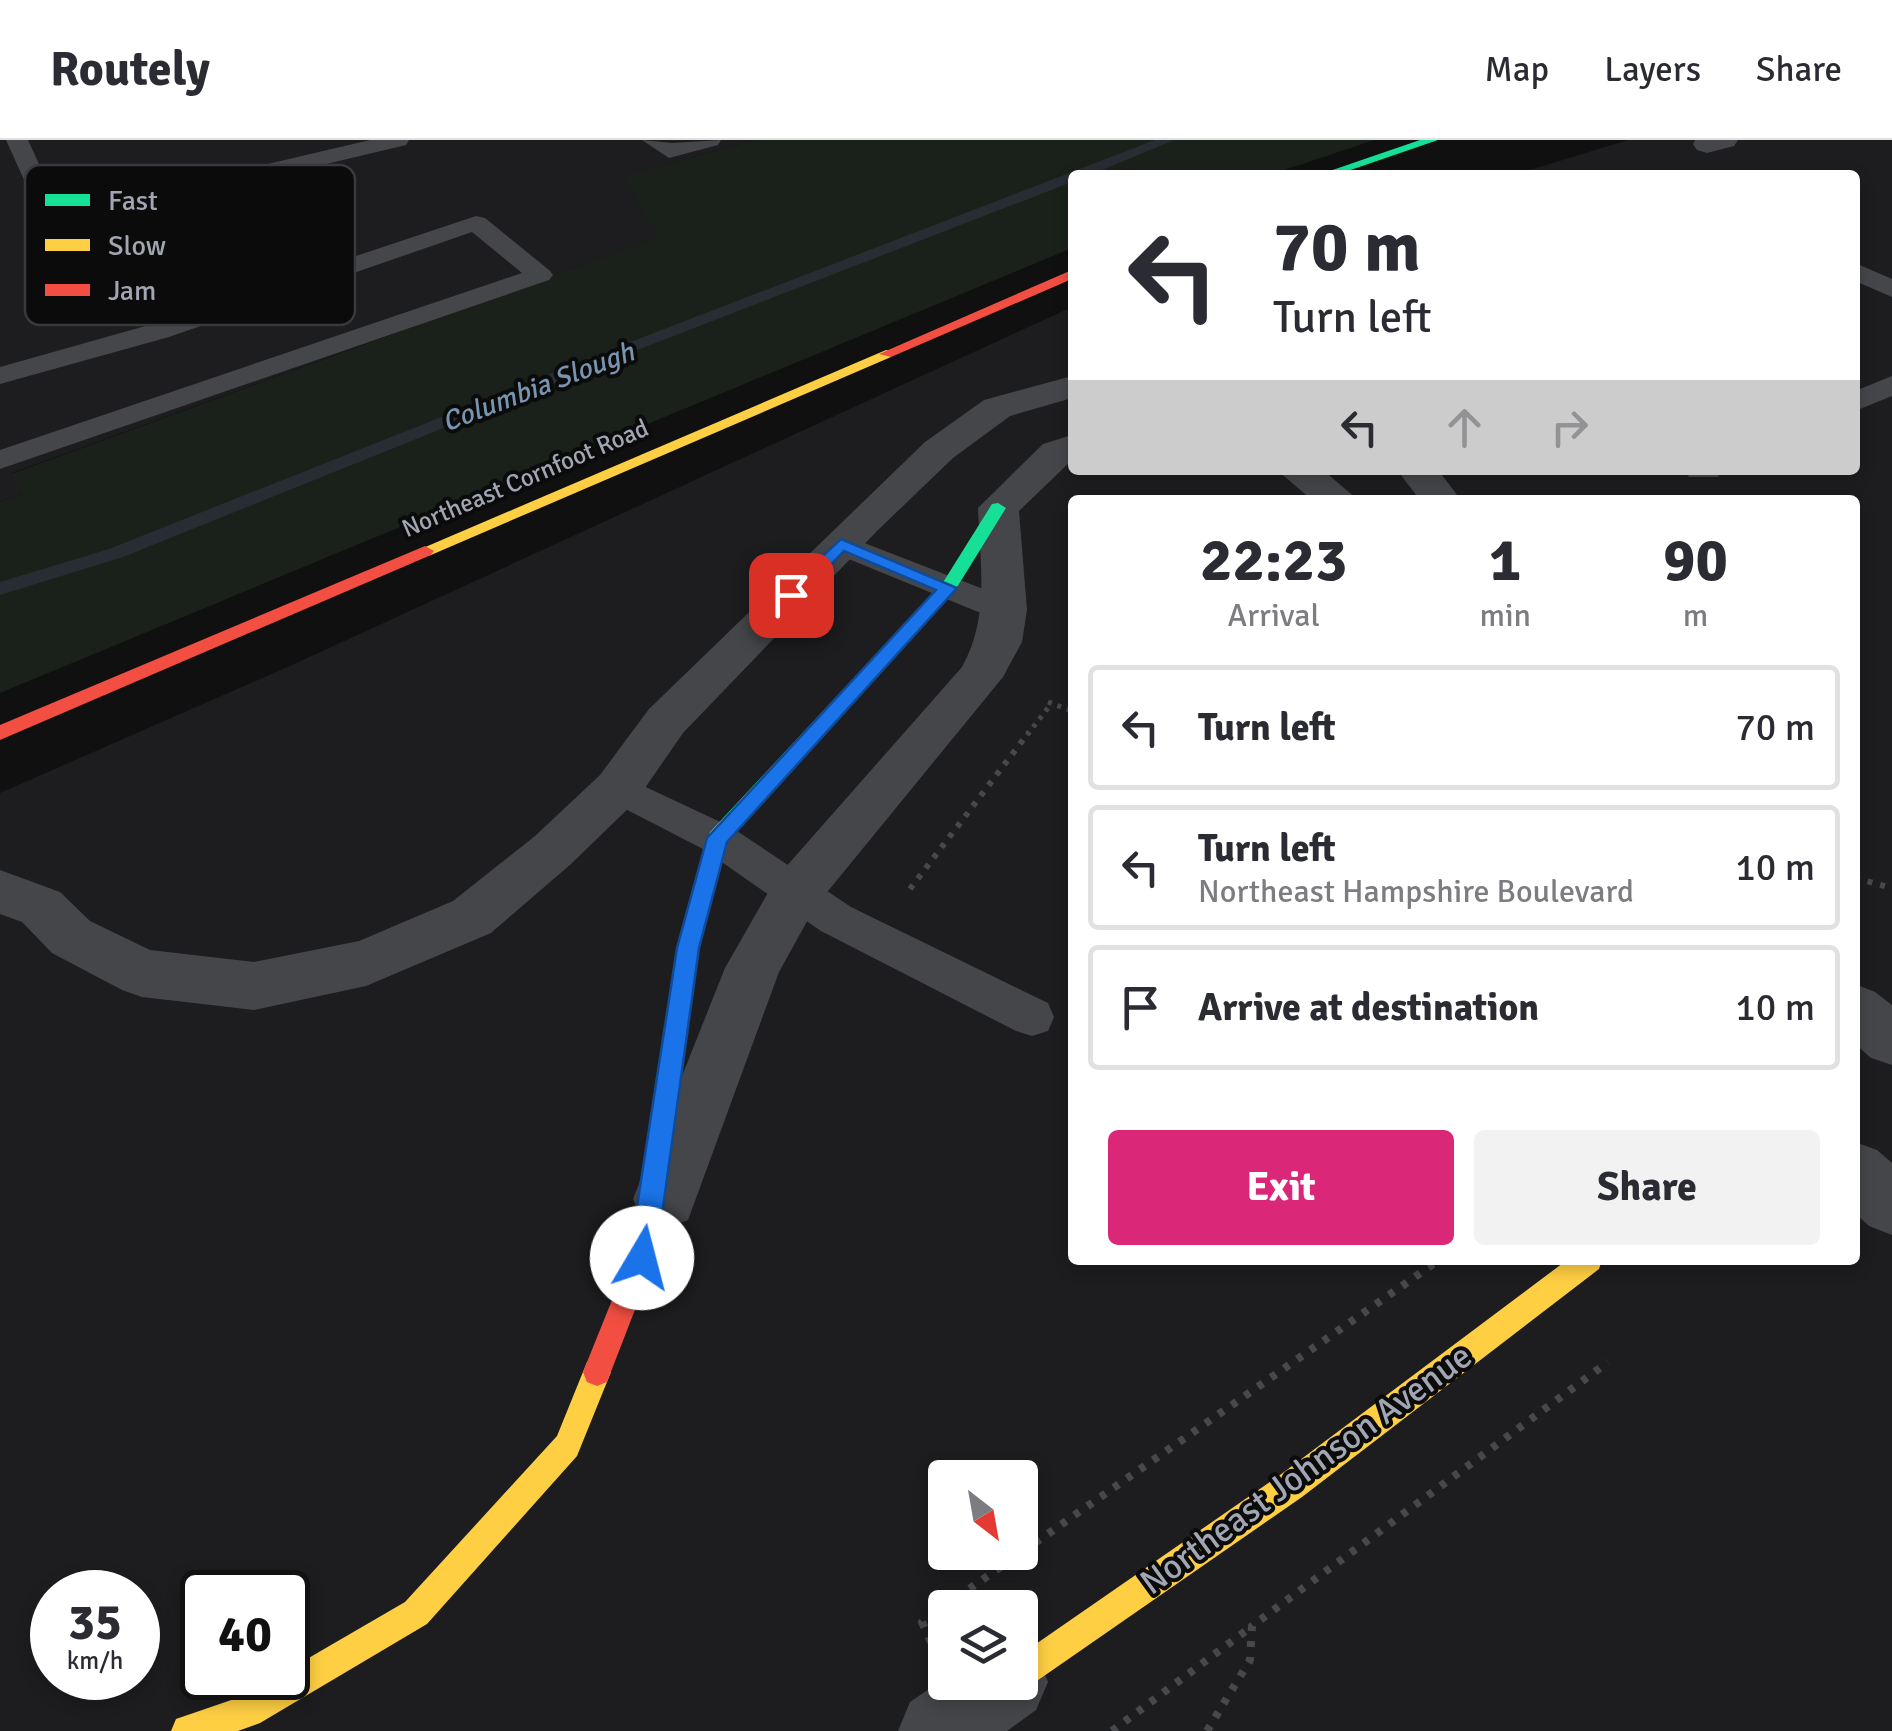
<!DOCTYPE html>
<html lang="en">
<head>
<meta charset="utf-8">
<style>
	body { margin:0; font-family:Signika,sans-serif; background:#f2f2f3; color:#2b2b33; height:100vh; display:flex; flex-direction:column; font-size:38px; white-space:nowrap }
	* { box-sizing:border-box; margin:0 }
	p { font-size:32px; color:#7c7c81 }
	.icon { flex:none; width:55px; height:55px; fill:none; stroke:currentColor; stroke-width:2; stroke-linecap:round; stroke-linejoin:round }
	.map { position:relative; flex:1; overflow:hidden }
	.sheet { position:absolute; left:1068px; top:355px; width:792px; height:770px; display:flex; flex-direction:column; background:#fff; border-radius:10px; box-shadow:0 5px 15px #0003 }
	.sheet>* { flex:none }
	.guide { position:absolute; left:1068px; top:30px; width:792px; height:305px; border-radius:10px; box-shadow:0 5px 15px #0003; background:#fff; color:#2b2b33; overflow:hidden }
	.needle { width:65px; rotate:149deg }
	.controls { position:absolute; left:928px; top:1320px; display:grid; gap:20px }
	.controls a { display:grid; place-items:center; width:110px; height:110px; border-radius:10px; background:#fff; box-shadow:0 5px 15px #0003; font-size:50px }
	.speed { position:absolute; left:30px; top:1430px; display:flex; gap:20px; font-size:50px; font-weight:700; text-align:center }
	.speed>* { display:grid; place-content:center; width:130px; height:130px; border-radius:50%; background:#fff; box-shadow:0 5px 15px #0003; line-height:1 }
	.speed small { font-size:25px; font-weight:400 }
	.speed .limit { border:5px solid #111; border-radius:15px; background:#fff; color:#111 }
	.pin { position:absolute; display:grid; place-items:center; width:85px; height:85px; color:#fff; margin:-42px; border-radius:20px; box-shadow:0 5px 15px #0006 }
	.me { position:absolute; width:110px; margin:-55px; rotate:8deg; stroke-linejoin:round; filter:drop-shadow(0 0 8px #0008) }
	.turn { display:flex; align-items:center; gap:35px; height:210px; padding:0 40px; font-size:45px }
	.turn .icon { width:130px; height:130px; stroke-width:2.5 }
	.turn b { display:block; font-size:70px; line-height:85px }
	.lanes { display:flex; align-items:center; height:95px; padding:0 40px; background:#0003; justify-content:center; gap:50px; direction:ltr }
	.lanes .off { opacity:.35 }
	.eta { display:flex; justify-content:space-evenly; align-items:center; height:170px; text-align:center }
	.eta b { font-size:60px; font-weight:800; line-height:70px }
	.cta { display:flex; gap:20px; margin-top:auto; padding:20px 40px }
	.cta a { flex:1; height:115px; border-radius:10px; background:#db2777; color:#fff; font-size:40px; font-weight:800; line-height:115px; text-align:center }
	.cta a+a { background:#f2f2f3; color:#2b2b33 }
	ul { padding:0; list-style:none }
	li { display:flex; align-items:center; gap:30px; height:125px; margin:0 20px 15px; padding:0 20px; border:5px solid #e1e1e2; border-radius:10px }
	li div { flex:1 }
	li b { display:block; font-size:38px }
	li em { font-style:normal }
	header { display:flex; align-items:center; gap:60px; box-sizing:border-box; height:140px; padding:0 50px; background:#fff; border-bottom:2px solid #e1e1e2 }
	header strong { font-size:48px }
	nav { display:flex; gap:55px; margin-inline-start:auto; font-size:35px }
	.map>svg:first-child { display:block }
	.built { fill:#1d1d1f; fill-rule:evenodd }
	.green { fill:#1a211b }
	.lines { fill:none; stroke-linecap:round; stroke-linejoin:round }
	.stream { fill:#272d33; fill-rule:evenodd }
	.path-far2 { stroke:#46484b; stroke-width:5; stroke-dasharray:4 6; stroke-linecap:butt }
	.path-far1 { stroke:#46484b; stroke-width:6; stroke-dasharray:5 8; stroke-linecap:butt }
	.path { stroke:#46484b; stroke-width:8; stroke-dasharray:6 10; stroke-linecap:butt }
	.lane { fill:#454649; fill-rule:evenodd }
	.street { fill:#454649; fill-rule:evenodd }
	.fast { fill:#16e098; fill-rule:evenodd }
	.slow { fill:#ffcf43; fill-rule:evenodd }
	.jam { fill:#f24e42; fill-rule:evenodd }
	.route { fill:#1a73e8; stroke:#114b97; stroke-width:2.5 }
	.labels { text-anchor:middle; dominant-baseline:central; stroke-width:8; stroke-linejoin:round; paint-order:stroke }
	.far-street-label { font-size:25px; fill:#a1a6b2; stroke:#0b0b0c }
	.far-water-label { font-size:28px; font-style:italic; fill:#7894ae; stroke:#0b0b0c }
	.near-street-label { font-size:35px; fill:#a1a6b2; stroke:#0b0b0c }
	.key { fill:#0b0b0c; stroke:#383a3e; stroke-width:2.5 }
	.key-label { font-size:28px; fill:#a1a6b2 }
</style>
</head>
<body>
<header>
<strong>Routely</strong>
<nav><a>Map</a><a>Layers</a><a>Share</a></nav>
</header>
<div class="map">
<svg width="1892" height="1591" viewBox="0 0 1892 1591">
	<rect width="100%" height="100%" fill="#101011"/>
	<!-- built -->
	<g class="built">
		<path d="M 0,0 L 755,0 L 625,36 L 659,97 L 12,333 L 23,354 L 0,362 Z"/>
		<path d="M 1628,0 L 1892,0 L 1892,1591 L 0,1591 L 0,653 L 292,525 L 1072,167 L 1072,330 L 1855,330 L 1855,35 L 1513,35 ZM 1072,360 L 1855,360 L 1855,1120 L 1072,1120 ZM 945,1338 L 1020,1338 L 1020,1412 L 945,1412 ZM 52,1452 L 138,1452 L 138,1538 L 52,1538 ZM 202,1452 L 288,1452 L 288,1538 L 202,1538 ZM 945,1468 L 1020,1468 L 1020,1542 L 945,1542 Z"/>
	</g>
	<!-- green -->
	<path class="green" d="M 755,0 L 1374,0 L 1269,35 L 1072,35 L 1072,108 L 0,553 L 0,362 L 23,354 L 11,334 L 658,97 L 624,36 Z"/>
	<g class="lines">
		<!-- stream -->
		<path class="stream" d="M 1155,0 L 1174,0 L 1090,35 L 1072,35 L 1072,42 L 627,214 L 123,417 L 0,455 L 0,442 L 109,409 L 615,208 Z"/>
		<!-- path-far2 -->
		<g class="path-far2">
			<path d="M 1048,562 L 1072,571"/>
			<path d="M 1027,595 L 1051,564"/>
		</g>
		<!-- path-far1 -->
		<g class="path-far1">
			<path d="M 1855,738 L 1892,748"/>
			<path d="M 910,749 L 1029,592"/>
		</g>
		<!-- path -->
		<g class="path">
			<path d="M 931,1502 L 922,1482 L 1439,1120"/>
			<path d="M 1112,1591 L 1251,1487"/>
			<path d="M 1207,1591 L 1250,1520 L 1252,1486 L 1608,1222"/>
		</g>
		<!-- lane -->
		<g class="lane">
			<path d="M 6,0 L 28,0 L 43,33 L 84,49 L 234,32 L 370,0 L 409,0 L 406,5 L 234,46 L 82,63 L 25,42 Z"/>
			<path d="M 642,0 L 672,3 L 721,0 L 718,5 L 669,18 Z"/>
			<path d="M 476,76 L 485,78 L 549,130 L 553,135 L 549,140 L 0,329 L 0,310 L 522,133 L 472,92 L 169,197 L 0,244 L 0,227 L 149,185 Z"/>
			<path d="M 1855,123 L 1892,139 L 1892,157 L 1855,141 Z"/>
			<path d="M 1892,236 L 1892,256 L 1855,271 L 1855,251 Z"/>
			<path d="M 1685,330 L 1722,330 L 1718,337 L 1689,337 Z"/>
			<path d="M 841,394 L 1017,462 L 1022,470 L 1017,478 L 1005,481 L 993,478 L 829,411 L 825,404 L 829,397 Z"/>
			<path d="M 618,634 L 731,687 L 851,767 L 1048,863 L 1054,877 L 1048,891 L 1032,896 L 1016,891 L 821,791 L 703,709 L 604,658 L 599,648 L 604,638 Z"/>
		</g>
		<!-- street -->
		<g class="street">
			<path d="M 1695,0 L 1738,0 L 1734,6 L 1707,13 L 1697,10 L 1693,4 Z"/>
			<path d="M 1072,236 L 1072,258 L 1010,276 L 953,318 L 877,391 L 683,593 L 636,661 L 571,724 L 491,793 L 366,846 L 254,870 L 142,857 L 122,850 L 52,813 L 22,782 L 0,774 L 0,730 L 60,752 L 90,781 L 150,810 L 254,822 L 359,801 L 453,761 L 535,696 L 600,635 L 649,569 L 925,302 L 984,260 Z"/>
			<path d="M 1072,295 L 1072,320 L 1019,371 L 1027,470 L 1022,502 L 1003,537 L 815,767 L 779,832 L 688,1080 L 665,1089 L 642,1080 L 633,1059 L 725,828 L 777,737 L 962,527 C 990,477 980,424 978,368 L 1043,304 Z"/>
			<path d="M 1277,330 L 1323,330 L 1358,360 L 1312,360 Z"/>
			<path d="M 1397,330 L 1438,330 L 1461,360 L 1420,360 Z"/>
			<path d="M 1855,844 L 1875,852 L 1892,865 L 1892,925 L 1871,918 L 1855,904 Z"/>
			<path d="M 1855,1002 L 1877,1010 L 1892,1023 L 1892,1095 L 1869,1086 L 1855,1073 Z"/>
			<path d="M 1020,1507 L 1036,1514 L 1048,1542 L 1036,1570 L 1007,1591 L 898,1591 L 910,1562 L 945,1538 L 945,1542 L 1020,1542 Z"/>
		</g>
		<!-- fast -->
		<g class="fast">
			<path d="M 1420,0 L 1438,0 L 1336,35 L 1318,35 Z"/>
			<path d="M 998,363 L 1006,368 L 954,452 L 727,701 L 715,742 L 699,742 L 696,736 L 710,692 L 942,444 L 992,364 Z"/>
		</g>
		<!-- slow -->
		<g class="slow">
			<path d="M 886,210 L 891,211 L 891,217 L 431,415 L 425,416 L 416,411 Z"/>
			<path d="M 1567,1120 L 1602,1120 L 1599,1129 L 1302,1357 L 1031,1545 L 1020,1550 L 1009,1545 L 1007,1542 L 1020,1542 L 1020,1515 L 1280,1335 Z"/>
			<path d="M 597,1218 L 607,1222 L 611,1232 L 577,1316 L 427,1484 L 260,1583 L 238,1591 L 171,1591 L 176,1579 L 240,1557 L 274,1538 L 288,1538 L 288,1530 L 405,1462 L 557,1296 L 587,1222 Z"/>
		</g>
		<!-- jam -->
		<g class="jam">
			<path d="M 1072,130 L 1072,139 L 891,217 L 879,214 Z"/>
			<path d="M 425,406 L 434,411 L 431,415 L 0,600 L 0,585 Z"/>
			<path d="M 707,727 L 718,736 L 699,808 L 655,1118 L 607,1242 L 597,1246 L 587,1242 L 583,1232 L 629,1118 L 677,808 L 696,736 Z"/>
		</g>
	</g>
	<!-- route -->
	<path class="route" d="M 841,399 L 957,448 L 727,702 L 699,808 L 656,1118 L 652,1127 L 642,1131 L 633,1127 L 629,1118 L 677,808 L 707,698 L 936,450 L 844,411 L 798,459 L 785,459 L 785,451 Z"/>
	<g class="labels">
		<!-- far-street labels -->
		<g class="far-street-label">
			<text transform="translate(525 338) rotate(-23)">Northeast Cornfoot Road</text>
		</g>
		<!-- far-water labels -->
		<g class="far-water-label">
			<text transform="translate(538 247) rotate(-21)">Columbia Slough</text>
		</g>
		<!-- near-street labels -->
		<g class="near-street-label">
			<text transform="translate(1306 1329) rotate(-36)">Northeast Johnson Avenue</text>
		</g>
	</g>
	<!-- legend -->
	<rect x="25" y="25" width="330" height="160" rx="15" class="key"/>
	<rect x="45" y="54" width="45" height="12" fill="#16e098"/>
	<rect x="45" y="99" width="45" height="12" fill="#ffcf43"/>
	<rect x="45" y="144" width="45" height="12" fill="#f24e42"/>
	<g class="key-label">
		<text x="108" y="70">Fast</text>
		<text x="108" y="115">Slow</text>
		<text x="108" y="160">Jam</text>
	</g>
</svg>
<div class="controls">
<a><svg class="needle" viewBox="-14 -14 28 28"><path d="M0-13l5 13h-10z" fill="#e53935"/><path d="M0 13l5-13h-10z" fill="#7c7c81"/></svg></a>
<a><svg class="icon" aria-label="layers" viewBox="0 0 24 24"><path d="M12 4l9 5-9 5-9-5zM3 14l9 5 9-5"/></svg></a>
</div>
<div class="speed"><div>35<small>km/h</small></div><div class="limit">40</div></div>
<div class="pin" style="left:791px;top:455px;background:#d93025"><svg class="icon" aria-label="arrive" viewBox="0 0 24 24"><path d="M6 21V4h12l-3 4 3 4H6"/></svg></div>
<svg class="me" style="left:642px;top:1118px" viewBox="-20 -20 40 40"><circle r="19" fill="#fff"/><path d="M0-13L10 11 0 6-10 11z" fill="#1a73e8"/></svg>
<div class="guide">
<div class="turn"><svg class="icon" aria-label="left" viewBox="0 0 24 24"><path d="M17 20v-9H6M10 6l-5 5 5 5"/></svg><div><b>70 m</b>Turn left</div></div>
<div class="lanes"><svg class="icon" aria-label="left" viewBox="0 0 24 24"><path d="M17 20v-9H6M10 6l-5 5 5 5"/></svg><svg class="icon off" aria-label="ahead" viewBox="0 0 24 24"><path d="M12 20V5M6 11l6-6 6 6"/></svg><svg class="icon off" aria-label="right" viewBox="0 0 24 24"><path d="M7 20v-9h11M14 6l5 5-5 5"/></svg></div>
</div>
<section class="sheet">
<div class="eta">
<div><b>22:23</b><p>Arrival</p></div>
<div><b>1</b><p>min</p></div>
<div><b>90</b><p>m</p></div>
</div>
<ul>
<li><svg class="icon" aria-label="left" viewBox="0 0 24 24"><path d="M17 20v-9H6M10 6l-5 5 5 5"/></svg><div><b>Turn left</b></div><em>70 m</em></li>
<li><svg class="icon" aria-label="left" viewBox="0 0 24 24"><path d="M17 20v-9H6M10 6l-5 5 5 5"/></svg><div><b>Turn left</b><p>Northeast Hampshire Boulevard</p></div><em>10 m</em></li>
<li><svg class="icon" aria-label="arrive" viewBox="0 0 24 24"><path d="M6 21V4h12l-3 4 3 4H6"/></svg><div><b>Arrive at destination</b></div><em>10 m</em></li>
</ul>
<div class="cta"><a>Exit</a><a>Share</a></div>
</section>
</div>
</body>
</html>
